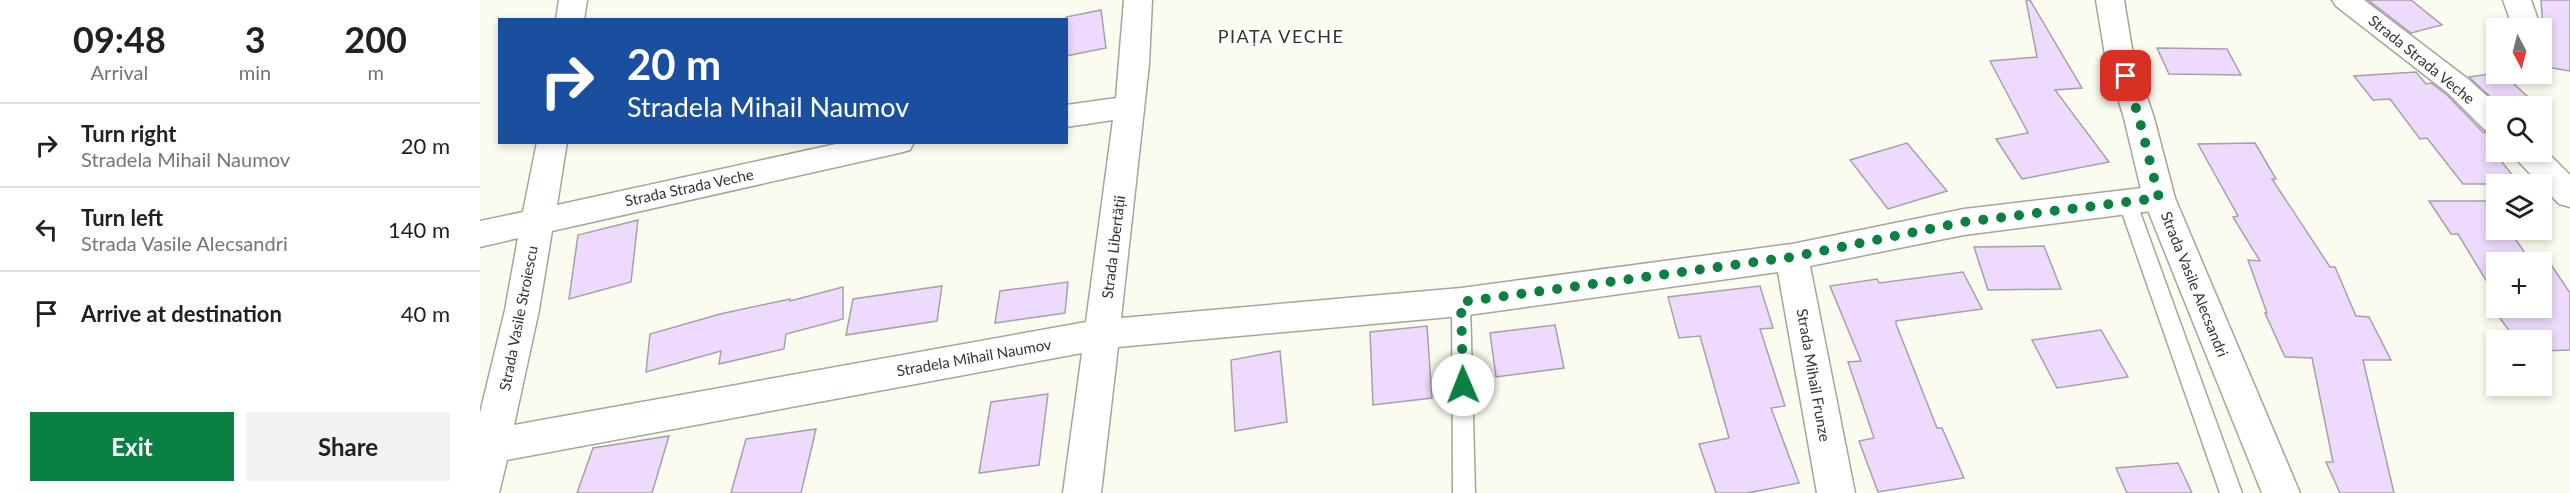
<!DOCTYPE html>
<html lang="en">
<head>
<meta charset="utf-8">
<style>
	body { margin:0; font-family:Lato,sans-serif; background:#f2f2f2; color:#202124; height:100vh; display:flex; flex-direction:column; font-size:22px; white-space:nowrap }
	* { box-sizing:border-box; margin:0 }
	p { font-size:20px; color:#757577 }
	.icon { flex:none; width:33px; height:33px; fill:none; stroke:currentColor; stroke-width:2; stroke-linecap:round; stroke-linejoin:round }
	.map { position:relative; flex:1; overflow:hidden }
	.sheet { display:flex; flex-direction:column; background:#fff; width:480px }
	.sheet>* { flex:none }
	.top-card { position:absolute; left:18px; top:18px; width:570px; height:126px; border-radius:0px; box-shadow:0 3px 9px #0003; background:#1a4fa0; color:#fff; overflow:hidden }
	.needle { width:39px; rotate:173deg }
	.buttons { position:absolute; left:2006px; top:18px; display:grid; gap:12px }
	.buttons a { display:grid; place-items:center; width:66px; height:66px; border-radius:0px; background:#fff; box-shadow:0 3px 9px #0003; font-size:30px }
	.pin { position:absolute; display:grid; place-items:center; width:51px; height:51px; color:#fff; margin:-26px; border-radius:12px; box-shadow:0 3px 9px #0006 }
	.me { position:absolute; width:66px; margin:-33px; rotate:359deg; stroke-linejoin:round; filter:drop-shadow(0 0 4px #0008) }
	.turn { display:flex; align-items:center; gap:21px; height:126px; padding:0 30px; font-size:27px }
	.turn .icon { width:78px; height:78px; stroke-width:2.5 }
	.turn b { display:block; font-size:42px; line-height:51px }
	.eta { display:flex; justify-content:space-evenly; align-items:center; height:102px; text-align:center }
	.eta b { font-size:36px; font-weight:700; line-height:42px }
	.primary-button { display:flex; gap:12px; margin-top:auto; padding:12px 30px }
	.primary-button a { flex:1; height:69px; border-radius:0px; background:#0b8043; color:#fff; font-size:24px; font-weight:700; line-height:69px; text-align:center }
	.primary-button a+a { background:#f2f2f2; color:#202124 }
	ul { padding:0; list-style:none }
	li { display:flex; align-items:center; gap:18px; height:84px; padding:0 30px; border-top:2px solid #e0e0e0 }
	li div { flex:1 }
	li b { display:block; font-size:22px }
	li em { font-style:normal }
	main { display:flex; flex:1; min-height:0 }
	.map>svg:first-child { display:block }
	.building { fill:#eddafc; stroke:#a6a0aa; stroke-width:1.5 }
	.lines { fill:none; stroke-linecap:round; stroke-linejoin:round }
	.lane-casing { stroke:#a5a599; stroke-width:3 }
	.street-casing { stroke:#a5a599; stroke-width:3 }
	.secondary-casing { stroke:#a5a599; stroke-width:3 }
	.lane { fill:#fff; fill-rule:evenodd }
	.street { fill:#fff; fill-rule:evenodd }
	.secondary { fill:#fff; fill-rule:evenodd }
	.route { stroke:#0b8043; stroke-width:10; stroke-dasharray:0 18 }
	.labels { text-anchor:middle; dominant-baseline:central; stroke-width:5; stroke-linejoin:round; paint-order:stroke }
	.street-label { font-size:15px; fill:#33332f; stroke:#fff }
	.quarter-label { font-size:18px; letter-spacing:1.5px; fill:#33332f; stroke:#fff }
</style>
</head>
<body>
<main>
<section class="sheet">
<div class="eta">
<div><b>09:48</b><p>Arrival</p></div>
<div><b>3</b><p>min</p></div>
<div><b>200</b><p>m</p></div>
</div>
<ul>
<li><svg class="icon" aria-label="right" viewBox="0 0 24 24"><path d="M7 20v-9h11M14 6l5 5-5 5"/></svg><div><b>Turn right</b><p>Stradela Mihail Naumov</p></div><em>20 m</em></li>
<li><svg class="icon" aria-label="left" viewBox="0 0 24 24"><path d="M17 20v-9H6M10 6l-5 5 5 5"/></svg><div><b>Turn left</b><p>Strada Vasile Alecsandri</p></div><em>140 m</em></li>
<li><svg class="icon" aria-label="arrive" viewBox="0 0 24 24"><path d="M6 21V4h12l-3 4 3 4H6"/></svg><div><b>Arrive at destination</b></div><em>40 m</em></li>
</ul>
<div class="primary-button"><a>Exit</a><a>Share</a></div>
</section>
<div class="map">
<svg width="2090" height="493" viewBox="0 0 2090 493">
	<rect width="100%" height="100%" fill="#fbfbef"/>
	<!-- building -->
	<g class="building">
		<path d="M 1546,0 L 1550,0 L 1602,88 L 1575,90 L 1629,162 L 1542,179 L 1516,139 L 1548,133 L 1510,61 L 1557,57 Z"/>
		<path d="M 1888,0 L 1931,0 L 1962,25 L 1931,33 Z"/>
		<path d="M 2061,0 L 2090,0 L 2090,71 L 2061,66 L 2061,30 L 2063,27 Z"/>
		<path d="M 621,10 L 626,48 L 586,56 L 586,17 Z"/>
		<path d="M 1677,48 L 1747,49 L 1761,75 L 1689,74 Z"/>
		<path d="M 1936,72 L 1946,84 L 1951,83 L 1967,95 L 2003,132 L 2016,135 L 2016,155 L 2040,184 L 1983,184 L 1947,138 L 1940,139 L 1910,99 L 1893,100 L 1874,76 Z"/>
		<path d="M 2016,73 L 2023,74 L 2058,106 L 2020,106 L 1989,77 Z"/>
		<path d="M 1427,143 L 1467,191 L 1408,209 L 1370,160 Z"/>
		<path d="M 1775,143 L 1796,179 L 1792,179 L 1850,267 L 1855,267 L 1876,316 L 1889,317 L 1911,360 L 1883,360 L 1914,493 L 1860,493 L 1846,462 L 1853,462 L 1832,358 L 1805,357 L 1785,313 L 1787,313 L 1768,260 L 1780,261 L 1753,217 L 1758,216 L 1718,144 Z"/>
		<path d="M 1949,201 L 2009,201 L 2016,211 L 2016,230 L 2029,230 L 2047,256 L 2066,257 L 2090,293 L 2090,350 L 2061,351 L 2061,340 L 2036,340 L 2011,306 L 2061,308 L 2061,262 L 2016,262 L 2016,297 L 1978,234 L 1971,234 Z"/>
		<path d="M 158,220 L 151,282 L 89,299 L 98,235 Z"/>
		<path d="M 1564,246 L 1581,289 L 1508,290 L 1494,247 Z"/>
		<path d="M 1483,272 L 1502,309 L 1416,321 L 1416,324 L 1457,428 L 1462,428 L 1484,478 L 1398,492 L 1379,441 L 1394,438 L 1368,362 L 1381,361 L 1350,286 L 1397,279 L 1399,283 Z"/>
		<path d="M 588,282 L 585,313 L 515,323 L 520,291 Z"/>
		<path d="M 462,286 L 457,321 L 366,335 L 373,299 Z"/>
		<path d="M 1280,286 L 1293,328 L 1280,329 L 1305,406 L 1291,408 L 1319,483 L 1267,493 L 1236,493 L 1219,444 L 1249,438 L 1220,336 L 1199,338 L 1188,297 Z"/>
		<path d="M 363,287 L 363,319 L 306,334 L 304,349 L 239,364 L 241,351 L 166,372 L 170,334 L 240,314 L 310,299 L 310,301 Z"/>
		<path d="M 1075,325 L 1084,368 L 1016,377 L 1010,333 Z"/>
		<path d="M 947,326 L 952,398 L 893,405 L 890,332 Z"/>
		<path d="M 1621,330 L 1648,377 L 1577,388 L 1552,340 Z"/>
		<path d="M 800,351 L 807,422 L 755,431 L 751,360 Z"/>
		<path d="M 568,394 L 559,465 L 499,473 L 511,402 Z"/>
		<path d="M 336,429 L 321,493 L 251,493 L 266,439 Z"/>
		<path d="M 189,436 L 172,493 L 97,493 L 113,448 Z"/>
		<path d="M 1698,463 L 1712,493 L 1647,493 L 1636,468 Z"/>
	</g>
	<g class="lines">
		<defs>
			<g id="lane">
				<path d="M 1647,194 L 1653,196 L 1656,201 L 1762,493 L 1740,493 L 1638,201 L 1641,196 Z"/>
				<path d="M 981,294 L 988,297 L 990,302 L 995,493 L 973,493 L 972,302 L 974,297 Z"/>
			</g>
			<g id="street">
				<path d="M 79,0 L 107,0 L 104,20 L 76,20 Z"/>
				<path d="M 644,0 L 672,0 L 669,64 L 641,318 L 981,288 L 1312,244 L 1484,209 L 1679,186 L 1690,189 L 1695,198 L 1690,207 L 1679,210 L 1484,235 L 1330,266 L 1375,493 L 1337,493 L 1298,272 L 981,316 L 638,347 L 621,493 L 583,493 L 602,353 L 27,460 L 19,493 L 0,493 L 0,413 L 25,310 L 38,238 L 0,247 L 0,221 L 43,212 L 57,142 L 87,142 L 77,205 L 365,142 L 434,142 L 430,150 L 419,153 L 72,231 L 59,310 L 34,425 L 606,322 L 633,120 L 586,127 L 586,105 L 636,98 Z"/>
				<path d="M 1852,0 L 1884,0 L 1988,79 L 2018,106 L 2016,106 L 2016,133 L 2005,130 L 1968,93 L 1856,6 Z"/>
				<path d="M 2023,0 L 2051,0 L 2061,28 L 2033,28 Z"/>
				<path d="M 2061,146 L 2090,175 L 2090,207 L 2079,204 L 2037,160 L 2033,152 L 2061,152 Z"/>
			</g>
			<path id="secondary" d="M 1616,0 L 1644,0 L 1653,55 L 1674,118 L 1695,198 L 1820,493 L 1782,493 L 1663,198 L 1644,118 L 1625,55 Z"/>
		</defs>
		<!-- lane casing -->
		<use href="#lane" class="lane-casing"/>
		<!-- street casing -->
		<use href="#street" class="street-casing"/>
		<!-- secondary casing -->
		<use href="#secondary" class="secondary-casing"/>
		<!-- lane -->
		<use href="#lane" class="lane"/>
		<!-- street -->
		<use href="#street" class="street"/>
		<!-- secondary -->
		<use href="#secondary" class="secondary"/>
	</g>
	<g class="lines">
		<!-- route -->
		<path class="route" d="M 983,385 L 981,302 L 1312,257 L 1484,222 L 1679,198 L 1659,118 L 1646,76"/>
	</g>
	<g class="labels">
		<!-- street labels -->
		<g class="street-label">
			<text transform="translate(1942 59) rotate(39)">Strada Strada Veche</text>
			<text transform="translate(209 187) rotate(-12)">Strada Strada Veche</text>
			<text transform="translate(633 247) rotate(-83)">Strada Libertății</text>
			<text transform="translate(1715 284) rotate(68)">Strada Vasile Alecsandri</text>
			<text transform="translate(38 318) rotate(-79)">Strada Vasile Stroiescu</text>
			<text transform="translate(494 357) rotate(-10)">Stradela Mihail Naumov</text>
			<text transform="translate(1334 375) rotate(80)">Strada Mihail Frunze</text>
		</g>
		<!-- quarter labels -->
		<g class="quarter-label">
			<text x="801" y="36">PIAȚA VECHE</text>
		</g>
	</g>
</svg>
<div class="buttons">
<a><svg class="needle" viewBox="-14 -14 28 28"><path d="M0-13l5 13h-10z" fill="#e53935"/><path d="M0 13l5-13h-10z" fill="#757577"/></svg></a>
<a><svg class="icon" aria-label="search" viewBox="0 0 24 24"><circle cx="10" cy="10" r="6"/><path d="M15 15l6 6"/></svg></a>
<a><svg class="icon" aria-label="layers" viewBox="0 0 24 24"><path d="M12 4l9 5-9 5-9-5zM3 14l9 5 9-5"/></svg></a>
<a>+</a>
<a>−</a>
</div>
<div class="pin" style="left:1646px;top:76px;background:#d93025"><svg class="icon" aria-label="arrive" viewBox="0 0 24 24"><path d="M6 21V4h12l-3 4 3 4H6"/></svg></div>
<svg class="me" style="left:983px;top:385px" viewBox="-20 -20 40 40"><circle r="19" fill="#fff"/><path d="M0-13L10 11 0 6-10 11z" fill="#0b8043"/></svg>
<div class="top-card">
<div class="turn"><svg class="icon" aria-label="right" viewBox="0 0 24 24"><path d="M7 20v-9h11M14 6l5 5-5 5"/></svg><div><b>20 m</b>Stradela Mihail Naumov</div></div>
</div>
</div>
</main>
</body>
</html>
